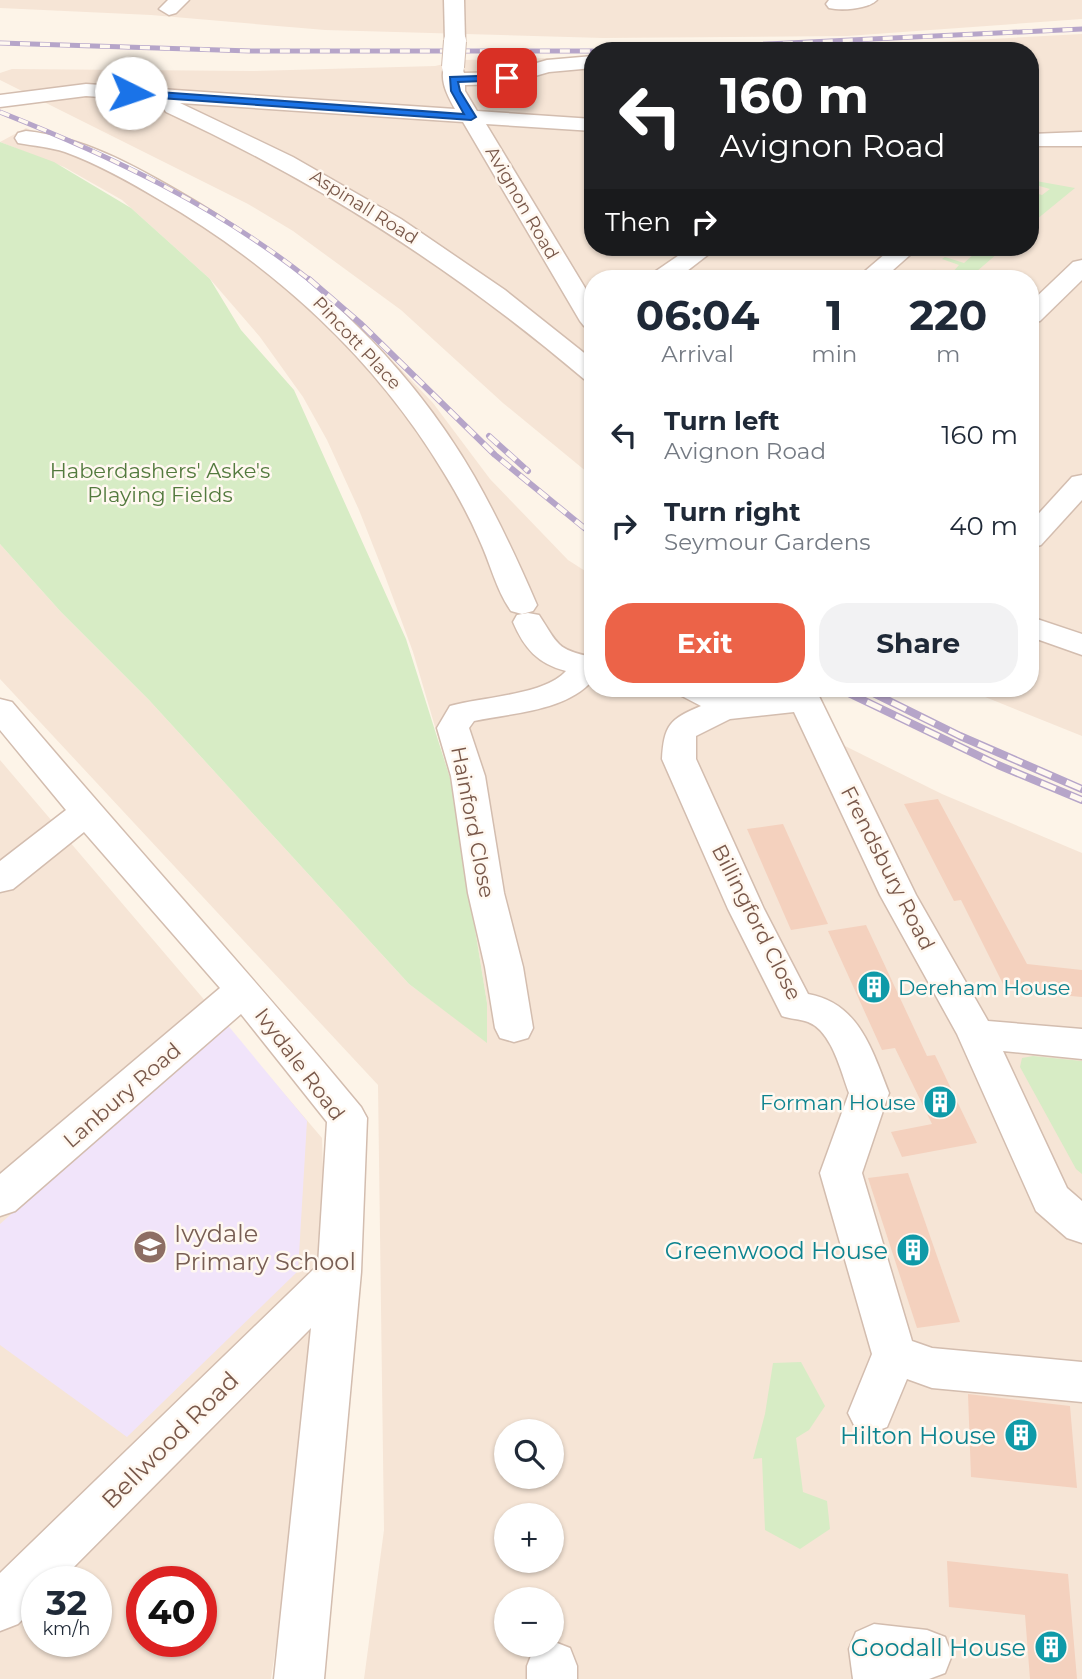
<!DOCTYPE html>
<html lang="en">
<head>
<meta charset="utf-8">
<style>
	body { margin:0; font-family:Montserrat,sans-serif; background:#f2f2f3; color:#1f2937; height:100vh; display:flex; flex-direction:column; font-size:26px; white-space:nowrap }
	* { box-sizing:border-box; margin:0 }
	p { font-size:23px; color:#747a83 }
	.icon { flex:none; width:38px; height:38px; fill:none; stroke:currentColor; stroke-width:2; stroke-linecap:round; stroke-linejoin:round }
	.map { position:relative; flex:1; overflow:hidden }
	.drawer { position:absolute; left:584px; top:270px; width:455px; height:427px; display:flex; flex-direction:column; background:#fff; border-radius:28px; box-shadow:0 2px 5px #0004 }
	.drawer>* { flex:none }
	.banner { position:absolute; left:584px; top:42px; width:455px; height:214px; border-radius:28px; box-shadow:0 2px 5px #0004; background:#202124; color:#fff; overflow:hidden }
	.fabs { position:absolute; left:494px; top:1419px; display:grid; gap:14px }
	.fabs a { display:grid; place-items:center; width:70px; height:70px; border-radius:50%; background:#fff; box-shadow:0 2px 5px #0004; font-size:35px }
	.speed { position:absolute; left:21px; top:1566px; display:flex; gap:14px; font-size:35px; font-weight:700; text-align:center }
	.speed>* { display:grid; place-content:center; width:91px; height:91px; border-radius:50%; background:#fff; box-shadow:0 2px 5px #0004; line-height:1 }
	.speed small { font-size:18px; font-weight:400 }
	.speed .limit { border:10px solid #d22; background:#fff; color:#111 }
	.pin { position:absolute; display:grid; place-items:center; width:60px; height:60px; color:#fff; margin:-30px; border-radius:14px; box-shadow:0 4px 10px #0006 }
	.me { position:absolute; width:77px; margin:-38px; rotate:94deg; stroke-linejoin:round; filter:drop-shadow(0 0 5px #0008) }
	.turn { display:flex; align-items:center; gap:24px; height:147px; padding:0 21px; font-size:32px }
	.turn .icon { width:91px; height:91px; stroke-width:2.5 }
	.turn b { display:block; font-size:49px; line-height:60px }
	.then { display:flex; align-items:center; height:66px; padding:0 21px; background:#0003; gap:14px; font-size:26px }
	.eta { display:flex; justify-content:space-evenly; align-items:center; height:119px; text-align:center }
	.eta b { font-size:42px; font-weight:700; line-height:49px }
	.action { display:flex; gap:14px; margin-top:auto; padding:14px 21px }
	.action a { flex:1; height:80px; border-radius:28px; background:#ec6348; color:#fff; font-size:28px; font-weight:700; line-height:80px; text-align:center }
	.action a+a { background:#f2f2f3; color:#1f2937 }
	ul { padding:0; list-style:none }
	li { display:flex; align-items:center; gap:21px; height:91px; padding:0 21px }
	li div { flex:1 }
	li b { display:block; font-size:26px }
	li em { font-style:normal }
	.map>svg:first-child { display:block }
	.residential { fill:#f6e5d6; fill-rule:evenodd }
	.education { fill:#f1e4fa }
	.green { fill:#d7ecc5 }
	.building { fill:#f4d1be }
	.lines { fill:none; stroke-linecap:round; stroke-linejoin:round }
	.minor-casing { stroke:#d3bdaf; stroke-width:3 }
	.minor { fill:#fff; fill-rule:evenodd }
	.rail-far2-casing { stroke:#b6a5c9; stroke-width:5 }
	.rail-far1-casing { stroke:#b6a5c9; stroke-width:6 }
	.rail-casing { stroke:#b6a5c9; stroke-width:8 }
	.rail-far2 { stroke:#fff8f0; stroke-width:3.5; stroke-dasharray:10; stroke-linecap:butt }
	.rail-far1 { stroke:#fff8f0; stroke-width:4.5; stroke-dasharray:12; stroke-linecap:butt }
	.rail { stroke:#fff8f0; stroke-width:5; stroke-dasharray:16; stroke-linecap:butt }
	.minor-bridge-casing { stroke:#d3bdaf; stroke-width:24; stroke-linecap:butt }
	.minor-bridge { stroke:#fff; stroke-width:22 }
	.route { fill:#1a73e8; stroke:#114b97; stroke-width:2 }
	.labels { text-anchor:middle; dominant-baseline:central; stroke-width:5; stroke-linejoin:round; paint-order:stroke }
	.far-street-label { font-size:18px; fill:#79584a; stroke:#fff8f0 }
	.park-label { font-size:21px; fill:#537a3e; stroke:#fff8f0 }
	.street-label { font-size:21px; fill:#79584a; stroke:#fff8f0 }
	.culture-label { font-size:21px; fill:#0d838f; stroke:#fff8f0; text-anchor:start }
	.near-education-label { font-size:24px; fill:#785e54; stroke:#fff8f0; text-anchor:start }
	.near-culture-label { font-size:24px; fill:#0d838f; stroke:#fff8f0; text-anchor:end }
	.near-street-label { font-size:24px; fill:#79584a; stroke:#fff8f0 }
</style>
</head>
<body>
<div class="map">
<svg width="1082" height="1679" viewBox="0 0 1082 1679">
	<rect width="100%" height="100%" fill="#fdf4e8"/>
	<!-- residential -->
	<g class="residential">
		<path d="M 0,0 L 1082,0 L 1082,19 L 847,36 L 603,38 L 325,30 L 151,15 L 0,8 Z"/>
		<path d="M 1082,34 L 1082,736 L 963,688 L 1031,688 L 1031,278 L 593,278 L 593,477 L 503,403 L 401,310 L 293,231 L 248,204 L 0,80 L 0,73 L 12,69 L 252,71 L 435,66 L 461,60 L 593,57 L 593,247 L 1031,247 L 1031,51 L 772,51 Z"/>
		<path d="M 26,128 L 87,151 L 275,255 L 318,289 L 371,338 L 433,403 L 490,479 L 568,560 L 593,576 L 593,688 L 732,688 L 792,693 L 824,709 L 843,745 L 942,794 L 1082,853 L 1082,1679 L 364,1679 L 384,1530 L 378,1085 L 0,679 L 0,544 L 61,612 L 149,700 L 409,984 L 487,1042 L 487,1003 L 451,781 L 413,652 L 385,576 L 359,510 L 327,440 L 303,397 L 260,337 L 210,279 L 122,200 L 64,167 L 0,142 ZM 506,1432 L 551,1432 L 551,1477 L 506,1477 ZM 506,1516 L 551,1516 L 551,1561 L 506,1561 ZM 506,1600 L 551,1600 L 551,1645 L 506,1645 Z"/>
		<path d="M 0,760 L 322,1138 L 327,1299 L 271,1679 L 0,1679 ZM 37,1582 L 96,1582 L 96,1642 L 37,1642 ZM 142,1582 L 201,1582 L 201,1642 L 142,1642 Z"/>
	</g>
	<!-- education -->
	<path class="education" d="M 226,1023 L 307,1121 L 298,1271 L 127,1437 L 0,1345 L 0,1224 Z"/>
	<!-- green -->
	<g class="green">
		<path d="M 0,142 L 54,162 L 131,208 L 210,279 L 241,330 L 294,390 L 406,639 L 451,781 L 487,1003 L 487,1043 L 409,984 L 149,700 L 61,612 L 0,544 Z"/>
		<path d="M 1036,181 L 1075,188 L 1031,224 L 1031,204 L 1039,198 L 1031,195 L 1031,192 L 1042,195 L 1050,189 L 1032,184 Z"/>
		<path d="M 957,247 L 974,252 L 981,247 L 1005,247 L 969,278 L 931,269 L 952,273 L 959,265 L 942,259 L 945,257 L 964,263 L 974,254 L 955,248 Z"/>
		<path d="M 1033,1056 L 1082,1061 L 1082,1174 L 1076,1169 L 1020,1067 L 1022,1058 Z"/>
		<path d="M 801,1362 L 825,1406 L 809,1430 L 796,1438 L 803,1492 L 827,1501 L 830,1529 L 800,1549 L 765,1530 L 762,1458 L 753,1459 L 765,1414 L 773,1363 Z"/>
	</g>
	<!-- building -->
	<g class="building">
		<path d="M 938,799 L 1027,964 L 1082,970 L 1082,997 L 1006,990 L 961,900 L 954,901 L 904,804 Z"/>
		<path d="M 783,824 L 828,924 L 791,930 L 747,829 Z"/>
		<path d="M 866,925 L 927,1056 L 935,1055 L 977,1143 L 902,1157 L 891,1132 L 932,1124 L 895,1048 L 882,1050 L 828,931 Z"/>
		<path d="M 908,1173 L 960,1322 L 917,1328 L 868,1178 Z"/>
		<path d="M 968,1394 L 1070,1406 L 1077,1488 L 971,1477 Z"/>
		<path d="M 947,1561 L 1068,1574 L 1077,1679 L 1030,1679 L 1025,1615 L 949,1607 Z"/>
	</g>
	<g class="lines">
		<defs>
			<g id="minor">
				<path d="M 168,0 L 189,0 L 176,13 L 169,15 L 159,9 Z"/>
				<path d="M 444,0 L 464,0 L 465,41 L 462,45 L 448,45 L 445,41 Z"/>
				<path d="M 829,0 L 877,0 C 868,9 842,11 829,8 L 826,4 Z"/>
				<path d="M 593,56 L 593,68 L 549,72 L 507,84 L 465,85 L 465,91 L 477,111 L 593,119 L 593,131 L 486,124 L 593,301 L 593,329 L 584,326 L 580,321 L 463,122 L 180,103 L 293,157 L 401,219 L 505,290 L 593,360 L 593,381 L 584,379 C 454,269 320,183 166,112 L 159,101 L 86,96 L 0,107 L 0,95 L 86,84 L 455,109 C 447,95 438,78 446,63 L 460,63 L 464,73 L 506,72 L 547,60 Z"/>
				<path d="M 26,131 C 82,137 131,164 178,191 C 297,259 405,356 474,476 C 498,518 518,561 537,605 L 533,611 L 522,614 L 511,611 C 496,590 490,562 479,539 C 469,516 457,494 444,473 C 375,358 275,267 160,200 C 130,182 98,164 65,152 C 50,147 34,146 18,143 L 15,138 L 18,133 Z"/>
				<path d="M 1082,132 L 1082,146 L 1031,146 L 1031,134 Z"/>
				<path d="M 691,247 L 718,247 L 678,278 L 650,278 L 653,273 Z"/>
				<path d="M 893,247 L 919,247 L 884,278 L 857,278 Z"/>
				<path d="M 1082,260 L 1082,280 L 1040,321 L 1031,323 L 1031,302 L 1073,262 Z"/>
				<path d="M 1082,475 L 1082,500 L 1041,545 L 1031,548 L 1031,522 L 1072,477 Z"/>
				<path d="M 528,613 L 539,615 C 558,644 556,650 593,657 L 593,680 C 566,711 513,713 474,721 L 469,728 L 485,776 L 504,893 L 523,967 L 533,1028 L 528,1038 L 514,1042 L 500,1038 L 495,1028 L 485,967 L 468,893 L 451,776 L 437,728 L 450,706 C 482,697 545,695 566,671 C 538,664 524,648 513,622 L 517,615 Z"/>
				<path d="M 1031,617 L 1082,634 L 1082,655 L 1031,637 Z"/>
				<path d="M 675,688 L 716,688 L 734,697 L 785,692 L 783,688 L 815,688 L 916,895 L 988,1021 L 1082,1029 L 1082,1059 L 1003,1051 L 1067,1188 L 1082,1201 L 1082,1243 L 1067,1238 L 1036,1211 L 957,1034 L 880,895 L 794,712 L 730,719 L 696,736 L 696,759 L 764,909 L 808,994 C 859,1003 872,1050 889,1093 L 862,1173 L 912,1341 L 932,1348 L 1082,1362 L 1082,1402 L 932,1388 L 907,1379 L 887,1427 L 871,1433 L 855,1427 L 848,1413 L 872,1354 L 820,1173 L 849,1093 C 841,1072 832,1031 808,1022 C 800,1019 790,1019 782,1016 L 728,909 L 662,759 C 664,726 669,719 701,706 L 680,695 Z"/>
				<path d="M 0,699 L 12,702 C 127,838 247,969 361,1107 L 367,1118 L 361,1272 L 324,1679 L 274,1679 L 311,1328 L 59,1582 L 37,1582 L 37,1605 L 18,1624 L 0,1631 L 0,1573 L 318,1265 L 327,1122 L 241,1014 L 15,1211 L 0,1216 L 0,1174 L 220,988 L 84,832 L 13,889 L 0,892 L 0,861 L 66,810 L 0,730 Z"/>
				<path d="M 874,1624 L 927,1630 L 945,1637 L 952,1655 L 945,1673 L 929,1679 L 853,1679 L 849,1649 L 856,1632 Z"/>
				<path d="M 552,1641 L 570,1648 L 577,1666 L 577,1679 L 527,1679 L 527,1666 L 534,1648 L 551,1645 Z"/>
			</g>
		</defs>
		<!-- minor casing -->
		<use href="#minor" class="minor-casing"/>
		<!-- minor -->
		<use href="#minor" class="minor"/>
		<defs>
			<g id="rail-far2">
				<path d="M 0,43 L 251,51 L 593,51"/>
				<path d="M 623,51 L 1082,29"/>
				<path d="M 0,112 C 111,156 217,206 311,281"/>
			</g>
			<g id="rail-far1">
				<path d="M 309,279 L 360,323 L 495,455 L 593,535"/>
				<path d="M 489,436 L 528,471"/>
			</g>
			<g id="rail">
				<path d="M 838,688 L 998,765 L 1082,800"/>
				<path d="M 863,688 L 960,736 L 1082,789"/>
			</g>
		</defs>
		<!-- rail-far2 casing -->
		<use href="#rail-far2" class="rail-far2-casing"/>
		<!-- rail-far1 casing -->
		<use href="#rail-far1" class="rail-far1-casing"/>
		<!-- rail casing -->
		<use href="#rail" class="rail-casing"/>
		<!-- rail-far2 -->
		<use href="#rail-far2" class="rail-far2"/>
		<!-- rail-far1 -->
		<use href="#rail-far1" class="rail-far1"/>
		<!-- rail -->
		<use href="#rail" class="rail"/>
		<defs>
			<path id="minor-bridge" d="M 453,67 L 455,41"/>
		</defs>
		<!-- minor-bridge casing -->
		<use href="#minor-bridge" class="minor-bridge-casing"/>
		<!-- minor-bridge -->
		<use href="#minor-bridge" class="minor-bridge"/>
	</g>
	<!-- route -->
	<path class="route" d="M 507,75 L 512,78 L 510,80 L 458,82 L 460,91 L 476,117 L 471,120 L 131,96 L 127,93 L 131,90 L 464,114 L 451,91 L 450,77 Z"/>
	<!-- icons -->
	<defs>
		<symbol id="building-disc" viewBox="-11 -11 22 22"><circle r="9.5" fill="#0f9aa8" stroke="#fff8f0"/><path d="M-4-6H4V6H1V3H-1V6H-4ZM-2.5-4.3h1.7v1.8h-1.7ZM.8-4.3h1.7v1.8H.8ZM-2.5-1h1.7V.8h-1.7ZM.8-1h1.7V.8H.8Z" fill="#fff"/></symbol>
		<symbol id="school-disc" viewBox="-11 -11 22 22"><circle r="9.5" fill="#8d6e63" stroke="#fff8f0"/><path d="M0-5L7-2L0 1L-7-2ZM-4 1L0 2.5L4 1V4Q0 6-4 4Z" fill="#fff"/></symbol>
	</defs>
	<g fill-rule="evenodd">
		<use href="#building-disc" x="855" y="968" width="38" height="38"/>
		<use href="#building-disc" x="921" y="1083" width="38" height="38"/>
		<use href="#school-disc" x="131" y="1228" width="38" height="38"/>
		<use href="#building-disc" x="894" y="1231" width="38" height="38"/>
		<use href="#building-disc" x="1002" y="1416" width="38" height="38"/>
		<use href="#building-disc" x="1032" y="1628" width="38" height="38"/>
	</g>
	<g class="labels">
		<!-- far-street labels -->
		<g class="far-street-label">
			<text transform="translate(522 203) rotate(60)">Avignon Road</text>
			<text transform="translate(364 207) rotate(32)">Aspinall Road</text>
			<text transform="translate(357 343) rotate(47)">Pincott Place</text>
		</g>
		<!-- park labels -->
		<g class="park-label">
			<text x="160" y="470">Haberdashers' Aske's<tspan x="160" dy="24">Playing Fields</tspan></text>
		</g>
		<!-- street labels -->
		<g class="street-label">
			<text transform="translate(473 822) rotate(79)">Hainford Close</text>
			<text transform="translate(888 868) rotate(63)">Frendsbury Road</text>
			<text transform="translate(757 922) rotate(63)">Billingford Close</text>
			<text transform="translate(300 1064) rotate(53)">Ivydale Road</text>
			<text transform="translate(122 1095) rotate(-41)">Lanbury Road</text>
		</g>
		<!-- culture labels -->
		<g class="culture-label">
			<text x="898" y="987">Dereham House</text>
			<text x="916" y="1102" text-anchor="end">Forman House</text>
		</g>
		<!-- near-education labels -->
		<g class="near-education-label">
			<text x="174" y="1233">Ivydale<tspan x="174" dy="28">Primary School</tspan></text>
		</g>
		<!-- near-culture labels -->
		<g class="near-culture-label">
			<text x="888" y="1250">Greenwood House</text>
			<text x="996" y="1435">Hilton House</text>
			<text x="1026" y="1647">Goodall House</text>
		</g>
		<!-- near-street labels -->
		<g class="near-street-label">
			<text transform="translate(170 1440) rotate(-45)">Bellwood Road</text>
		</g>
	</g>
</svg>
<div class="fabs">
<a><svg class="icon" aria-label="search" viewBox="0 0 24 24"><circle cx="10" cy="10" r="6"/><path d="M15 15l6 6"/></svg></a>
<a>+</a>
<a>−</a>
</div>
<div class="speed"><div>32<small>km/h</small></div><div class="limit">40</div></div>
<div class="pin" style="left:507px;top:78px;background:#d93025"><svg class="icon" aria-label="arrive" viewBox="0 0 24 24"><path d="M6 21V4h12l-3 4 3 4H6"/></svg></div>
<svg class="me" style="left:131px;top:93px" viewBox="-20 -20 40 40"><circle r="19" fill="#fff"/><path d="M0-13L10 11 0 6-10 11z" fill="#1a73e8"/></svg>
<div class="banner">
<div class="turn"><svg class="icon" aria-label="left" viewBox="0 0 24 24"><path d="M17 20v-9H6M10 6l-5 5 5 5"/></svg><div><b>160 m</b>Avignon Road</div></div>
<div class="then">Then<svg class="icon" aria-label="right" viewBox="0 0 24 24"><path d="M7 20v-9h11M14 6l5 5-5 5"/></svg></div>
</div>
<section class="drawer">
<div class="eta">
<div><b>06:04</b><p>Arrival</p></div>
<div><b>1</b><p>min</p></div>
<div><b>220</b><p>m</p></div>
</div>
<ul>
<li><svg class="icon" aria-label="left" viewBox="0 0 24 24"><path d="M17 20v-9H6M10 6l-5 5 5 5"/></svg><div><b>Turn left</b><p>Avignon Road</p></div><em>160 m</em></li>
<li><svg class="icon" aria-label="right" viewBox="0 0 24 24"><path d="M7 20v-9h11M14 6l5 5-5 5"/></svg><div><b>Turn right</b><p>Seymour Gardens</p></div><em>40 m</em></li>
</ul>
<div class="action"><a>Exit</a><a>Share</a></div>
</section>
</div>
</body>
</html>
